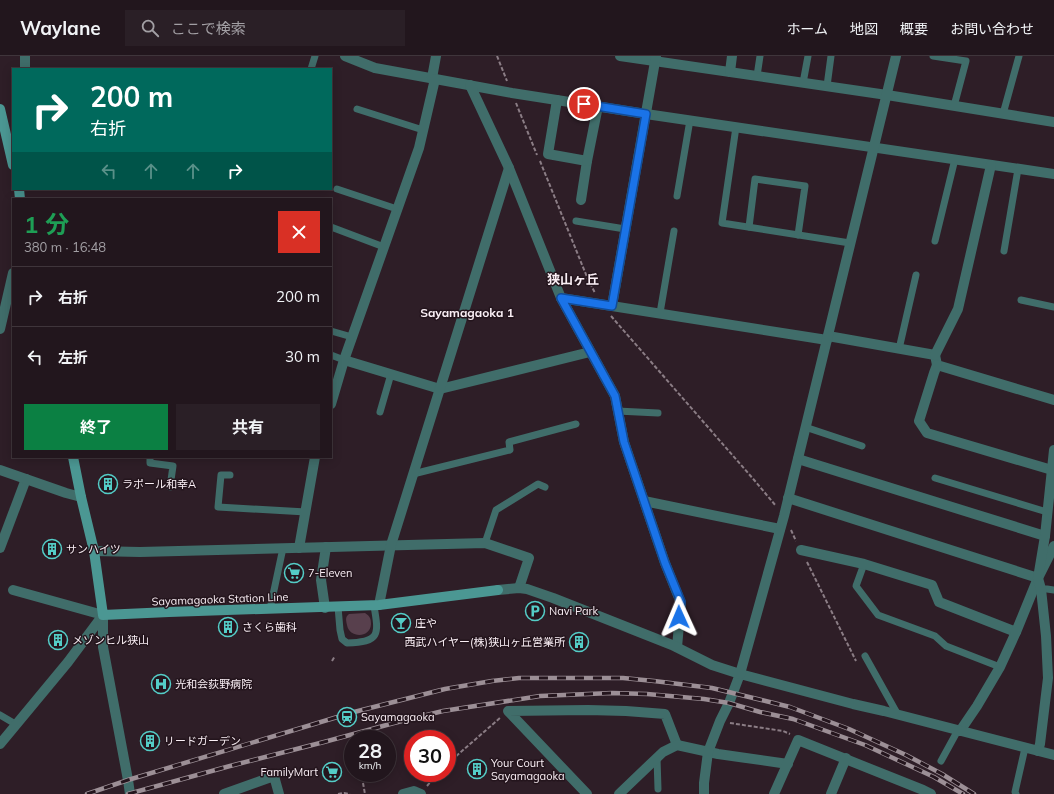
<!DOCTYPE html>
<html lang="ja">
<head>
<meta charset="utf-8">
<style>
	body { margin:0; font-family:Mulish,"Noto Sans JP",sans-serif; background:#2a1f26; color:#f1f3f6; height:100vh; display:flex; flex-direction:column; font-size:15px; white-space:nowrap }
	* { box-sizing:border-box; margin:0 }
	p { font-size:13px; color:#a29fa4 }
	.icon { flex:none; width:22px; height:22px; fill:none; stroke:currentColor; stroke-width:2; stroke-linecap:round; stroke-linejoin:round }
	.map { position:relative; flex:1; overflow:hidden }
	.sheet { position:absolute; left:12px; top:142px; width:320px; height:260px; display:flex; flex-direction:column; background:#22161d; border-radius:0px; box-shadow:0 2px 10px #0003,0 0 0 1px #3f353b }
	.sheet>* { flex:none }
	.hud { position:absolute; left:12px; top:12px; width:320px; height:122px; border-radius:0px; box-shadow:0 2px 10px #0003,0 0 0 1px #3f353b; background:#00695c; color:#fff; overflow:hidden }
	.speed { position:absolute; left:344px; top:674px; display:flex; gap:8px; font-size:20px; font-weight:700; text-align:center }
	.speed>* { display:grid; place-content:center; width:52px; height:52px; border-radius:50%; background:#22161d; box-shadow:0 2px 10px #0003,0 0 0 1px #3f353b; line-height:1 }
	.speed small { font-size:10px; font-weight:400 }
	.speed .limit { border:6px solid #d22; background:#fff; color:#111 }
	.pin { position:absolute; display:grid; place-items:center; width:34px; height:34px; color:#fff; margin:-17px; border:2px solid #fff; border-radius:50%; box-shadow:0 1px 4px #0007 }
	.me { position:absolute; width:44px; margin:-22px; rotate:359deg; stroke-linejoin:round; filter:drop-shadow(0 0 3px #0008) }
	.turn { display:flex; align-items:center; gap:14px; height:84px; padding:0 12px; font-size:18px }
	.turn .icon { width:52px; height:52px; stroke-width:2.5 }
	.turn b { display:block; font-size:28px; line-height:34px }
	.lanes { display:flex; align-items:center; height:38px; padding:0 12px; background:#0003; justify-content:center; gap:20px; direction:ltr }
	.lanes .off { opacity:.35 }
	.round { display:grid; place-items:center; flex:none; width:42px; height:42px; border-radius:0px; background:#2a1f26 }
	.summary { display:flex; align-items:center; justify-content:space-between; height:68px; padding:0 12px }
	h1 { font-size:24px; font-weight:700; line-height:30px; color:#1e9e55 }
	.action { display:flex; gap:8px; margin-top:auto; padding:8px 12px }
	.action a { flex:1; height:46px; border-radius:0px; background:#0b8043; color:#fff; font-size:16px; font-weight:700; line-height:46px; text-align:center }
	.action a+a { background:#2a1f26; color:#f1f3f6 }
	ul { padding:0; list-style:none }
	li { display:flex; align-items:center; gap:12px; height:60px; padding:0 12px; border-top:1px solid #3f353b }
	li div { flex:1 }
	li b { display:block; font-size:15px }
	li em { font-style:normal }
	header { display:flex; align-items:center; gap:24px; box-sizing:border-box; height:56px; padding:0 20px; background:#22161d; border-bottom:1px solid #3f353b }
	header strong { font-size:19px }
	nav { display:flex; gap:22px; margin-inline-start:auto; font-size:14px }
	.search { width:280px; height:36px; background:#2a1f26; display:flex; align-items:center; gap:10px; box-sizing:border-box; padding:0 14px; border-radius:0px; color:#a29fa4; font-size:15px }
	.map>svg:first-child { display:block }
	.green { fill:#58404d }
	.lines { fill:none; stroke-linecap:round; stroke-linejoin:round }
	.path { stroke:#8b7d85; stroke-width:2; stroke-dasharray:4 2; stroke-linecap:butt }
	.service { stroke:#406d6a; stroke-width:7 }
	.pedestrian { stroke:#406d6a; stroke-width:10 }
	.minor { stroke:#406d6a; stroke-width:10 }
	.tertiary { stroke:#406d6a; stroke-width:10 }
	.secondary { stroke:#4b9793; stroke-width:10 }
	.rail-casing { stroke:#9c8f96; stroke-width:4.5 }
	.rail { stroke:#24151d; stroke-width:3; stroke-dasharray:9; stroke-linecap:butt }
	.route-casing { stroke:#114b97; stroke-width:10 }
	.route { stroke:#1a73e8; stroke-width:7 }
	.labels { text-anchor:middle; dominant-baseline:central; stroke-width:3; stroke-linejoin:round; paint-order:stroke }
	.poi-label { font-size:11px; fill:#faeff5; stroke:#24151d; text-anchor:start }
	.street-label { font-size:11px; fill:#faeff5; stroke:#24151d }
	.neighbourhood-label { font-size:12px; font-weight:bold; fill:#faeff5; stroke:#24151d }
	.quarter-label { font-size:13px; font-weight:bold; fill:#faeff5; stroke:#24151d }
</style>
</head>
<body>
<header>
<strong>Waylane</strong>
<div class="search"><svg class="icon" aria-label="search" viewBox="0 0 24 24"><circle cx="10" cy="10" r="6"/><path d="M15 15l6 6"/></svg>ここで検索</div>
<nav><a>ホーム</a><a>地図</a><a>概要</a><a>お問い合わせ</a></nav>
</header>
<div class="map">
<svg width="1054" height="738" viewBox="0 0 1054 738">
	<rect width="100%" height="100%" fill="#2e1e27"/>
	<!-- green -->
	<path class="green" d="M 365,557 C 370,560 371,563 371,568 C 370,583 349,582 347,569 C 346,564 345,561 349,558 Z"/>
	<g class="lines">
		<!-- path -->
		<g class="path">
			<path d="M 497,0 L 507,25"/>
			<path d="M 516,47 L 537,99"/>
			<path d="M 540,105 L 587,221 L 595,237"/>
			<path d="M 611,260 L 755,425 L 776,450"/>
			<path d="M 791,474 L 796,485"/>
			<path d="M 807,506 L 856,605"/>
			<path d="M 332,605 L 335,600"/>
			<path d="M 730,667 L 783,675 L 790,678"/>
			<path d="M 447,708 L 500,662"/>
			<path d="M 363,727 L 365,738"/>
			<path d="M 427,730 L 438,717"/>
			<path d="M 338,738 L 344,737 L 350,738"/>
		</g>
		<!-- service -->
		<g class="service">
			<path d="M 933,0 L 966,5 L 954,50"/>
			<path d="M 311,13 L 315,0"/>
			<path d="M 757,20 L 760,0"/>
			<path d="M 803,27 L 808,0"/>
			<path d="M 827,30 L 831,0"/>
			<path d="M 357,53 L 423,74"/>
			<path d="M 1003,58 L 1019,0"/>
			<path d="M 736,71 L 722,167 L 850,187"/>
			<path d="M 337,133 L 397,153"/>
			<path d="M 677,140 L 690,64"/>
			<path d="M 576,165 L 625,173"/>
			<path d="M 331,171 L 384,191"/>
			<path d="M 749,171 L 755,123 L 805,130 L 798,179"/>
			<path d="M 935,185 L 955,103"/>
			<path d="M 1004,195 L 1018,113"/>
			<path d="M 1021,244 L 1054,251"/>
			<path d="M 660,257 L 674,175"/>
			<path d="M 331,275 L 352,281"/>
			<path d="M 899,293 L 916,219"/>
			<path d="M 331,299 L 344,304"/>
			<path d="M 617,355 L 658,357"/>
			<path d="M 380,356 L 391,318"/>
			<path d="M 805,371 L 862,390"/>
			<path d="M 150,401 L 150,407 L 173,410 L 170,431"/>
			<path d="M 413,418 L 510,394 L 509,386 L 576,368"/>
			<path d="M 230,419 L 221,419 L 218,451 L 306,456"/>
			<path d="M 935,422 L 1047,456"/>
			<path d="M 485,487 L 496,454 L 538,428 L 545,431"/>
			<path d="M 864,508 L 856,530 L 878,559 L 935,580 L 946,590 L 1000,611"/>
			<path d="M 1041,533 L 1047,533 L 1054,534"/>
			<path d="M 338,551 L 340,574 L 342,583 L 347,587 C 380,586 379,579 374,550"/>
			<path d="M 270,553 L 283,492"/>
			<path d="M 865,600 L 898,659"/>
			<path d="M 0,659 L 17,669"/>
			<path d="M 657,702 L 658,733"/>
			<path d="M 941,705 L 958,674"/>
			<path d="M 1016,738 L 1015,736 L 1025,692"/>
		</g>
		<!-- pedestrian -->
		<path class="pedestrian" d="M 325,552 L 321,524 L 326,491"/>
		<!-- minor -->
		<g class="minor">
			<path d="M 25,0 L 25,13"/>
			<path d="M 345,0 L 375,12 L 512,37 L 646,58 L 1054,118"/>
			<path d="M 620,0 L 887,39 L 1054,66"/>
			<path d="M 730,16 L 732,0"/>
			<path d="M 432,22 L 436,0"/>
			<path d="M 470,29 L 509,112 L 561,242 L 615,340 L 624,386 L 665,507 L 681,547 L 677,591"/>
			<path d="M 557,44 L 548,98 L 587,105 L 581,144"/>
			<path d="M 587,105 L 598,50"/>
			<path d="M 561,242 L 827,284"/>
			<path d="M 612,250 L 656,0"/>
			<path d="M 0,273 L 13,217"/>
			<path d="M 828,280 L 935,299 L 937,309 L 1054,344"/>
			<path d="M 935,299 L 958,253 L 991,109"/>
			<path d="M 344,304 L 440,333 L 590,296"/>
			<path d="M 937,309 L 934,317 L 919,365 L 927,377 L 1052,414"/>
			<path d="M 331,348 L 344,304 L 419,92 L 435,23"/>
			<path d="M 798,403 L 1045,480"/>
			<path d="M 788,442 L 1038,522"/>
			<path d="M 644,445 L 780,473"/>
			<path d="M 0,492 L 26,423"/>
			<path d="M 299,492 L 315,401"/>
			<path d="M 801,494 L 864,508 L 932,529 L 939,546 L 1016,576"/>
			<path d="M 94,495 L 140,496 L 485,487 L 529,502 L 519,532"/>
			<path d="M 379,549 L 391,489 L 509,112"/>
			<path d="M 960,675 L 977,650 L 1000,611 L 1016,576 L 1038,522 L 1054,490"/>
			<path d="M 0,688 L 68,606 L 103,559 L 13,534"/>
			<path d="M 1038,695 L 1040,688 L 1048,622 L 1046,580 L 1041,533 L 1038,522 L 1045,480 L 1054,394"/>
			<path d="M 224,738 L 274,720 L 279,738"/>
			<path d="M 587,738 L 508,655 L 588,654 L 626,655 L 665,658 L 677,689"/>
			<path d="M 619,738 L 663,696 L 677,689 L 718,698 L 788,708"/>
			<path d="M 704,738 L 704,727 L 708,696 L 720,665 L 729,647 L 740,618 L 853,648 L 884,655 L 1054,699"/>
			<path d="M 774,738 L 798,684 L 923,734 L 931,738"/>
			<path d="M 831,738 L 846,702"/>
		</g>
		<!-- tertiary -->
		<g class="tertiary">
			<path d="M 0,414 L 66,437 L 81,441"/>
			<path d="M 498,534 L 519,532 L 527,533 L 553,542 L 672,589 L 712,609 L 740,618 L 784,460 L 896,0"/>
			<path d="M 103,559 L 103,591 L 128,724 L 130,738"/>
			<path d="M 403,738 L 414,735 L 421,738"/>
		</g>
		<!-- secondary -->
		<g class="secondary">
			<path d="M 0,53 L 13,109"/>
			<path d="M 19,133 L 20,143"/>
			<path d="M 73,401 L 81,441 L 94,495 L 103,559 L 169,556 L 379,549 L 498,534"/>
		</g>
		<defs>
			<g id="rail">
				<path d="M 87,738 L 128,724 L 354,656 L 445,633 L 492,625 L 519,622 L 623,622 L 654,625 L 712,632 L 790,651 L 849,673 L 906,699 L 942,718 L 974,738"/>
				<path d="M 128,738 L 230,710 L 324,686 L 394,667 L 443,655 L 540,640 L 612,637 L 647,638 L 704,643 L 729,647 L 760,656 L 793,663 L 865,689 L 934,721 L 963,738"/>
			</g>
		</defs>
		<!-- rail casing -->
		<use href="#rail" class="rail-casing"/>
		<!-- rail -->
		<use href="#rail" class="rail"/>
	</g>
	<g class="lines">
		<defs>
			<path id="route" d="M 584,48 L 646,58 L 612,250 L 561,242 L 615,340 L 624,386 L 665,507 L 681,546 L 679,561"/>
		</defs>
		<!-- route casing -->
		<use href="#route" class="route-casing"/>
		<!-- route -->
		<use href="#route" class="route"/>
	</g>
	<!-- icons -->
	<defs>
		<symbol id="building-ring" viewBox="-11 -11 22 22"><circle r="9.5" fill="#24151d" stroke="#54cdc7" stroke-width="1.5"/><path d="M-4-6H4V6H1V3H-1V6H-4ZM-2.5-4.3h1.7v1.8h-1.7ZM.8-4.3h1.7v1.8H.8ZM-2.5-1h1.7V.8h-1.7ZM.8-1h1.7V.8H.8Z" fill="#54cdc7"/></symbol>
		<symbol id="supermarket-ring" viewBox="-11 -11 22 22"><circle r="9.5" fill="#24151d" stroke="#54cdc7" stroke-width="1.5"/><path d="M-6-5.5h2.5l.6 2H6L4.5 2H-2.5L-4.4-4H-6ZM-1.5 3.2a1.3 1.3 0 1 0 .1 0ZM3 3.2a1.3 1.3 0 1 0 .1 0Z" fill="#54cdc7"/></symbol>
		<symbol id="parking-ring" viewBox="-11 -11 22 22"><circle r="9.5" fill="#24151d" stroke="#54cdc7" stroke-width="1.5"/><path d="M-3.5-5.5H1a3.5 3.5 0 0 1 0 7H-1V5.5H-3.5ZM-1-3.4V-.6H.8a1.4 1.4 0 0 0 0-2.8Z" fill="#54cdc7"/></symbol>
		<symbol id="bar-ring" viewBox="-11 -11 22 22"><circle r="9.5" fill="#24151d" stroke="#54cdc7" stroke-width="1.5"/><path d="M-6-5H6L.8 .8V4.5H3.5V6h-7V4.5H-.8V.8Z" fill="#54cdc7"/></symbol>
		<symbol id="hospital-ring" viewBox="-11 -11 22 22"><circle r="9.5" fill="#24151d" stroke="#54cdc7" stroke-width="1.5"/><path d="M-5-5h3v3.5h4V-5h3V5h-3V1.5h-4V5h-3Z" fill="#54cdc7"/></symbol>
		<symbol id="station-ring" viewBox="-11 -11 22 22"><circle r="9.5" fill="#24151d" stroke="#54cdc7" stroke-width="1.5"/><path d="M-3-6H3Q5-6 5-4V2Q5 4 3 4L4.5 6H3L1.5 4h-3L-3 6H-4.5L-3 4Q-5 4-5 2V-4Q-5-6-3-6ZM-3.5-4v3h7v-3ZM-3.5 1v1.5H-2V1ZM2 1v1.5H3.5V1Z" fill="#54cdc7"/></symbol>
	</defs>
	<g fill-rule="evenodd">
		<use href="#building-ring" x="97" y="417" width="22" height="22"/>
		<use href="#building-ring" x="41" y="482" width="22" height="22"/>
		<use href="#supermarket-ring" x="283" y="506" width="22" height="22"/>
		<use href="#parking-ring" x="524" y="544" width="22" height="22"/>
		<use href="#bar-ring" x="390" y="556" width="22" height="22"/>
		<use href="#building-ring" x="217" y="560" width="22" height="22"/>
		<use href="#building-ring" x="47" y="573" width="22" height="22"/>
		<use href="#building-ring" x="568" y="575" width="22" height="22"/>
		<use href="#hospital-ring" x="150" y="617" width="22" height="22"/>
		<use href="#station-ring" x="336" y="650" width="22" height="22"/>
		<use href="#building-ring" x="139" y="674" width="22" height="22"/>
		<use href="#building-ring" x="466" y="702" width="22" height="22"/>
		<use href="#supermarket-ring" x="321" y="705" width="22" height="22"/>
	</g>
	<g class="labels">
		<!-- poi labels -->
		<g class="poi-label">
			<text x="122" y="428">ラポール和幸A</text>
			<text x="66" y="493">サンハイツ</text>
			<text x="308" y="517">7-Eleven</text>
			<text x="549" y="555">Navi Park</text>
			<text x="415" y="567">庄や</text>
			<text x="242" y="571">さくら歯科</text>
			<text x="72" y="584">メゾンヒル狭山</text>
			<text x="565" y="586" text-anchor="end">西武ハイヤー(株)狭山ヶ丘営業所</text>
			<text x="175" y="628">光和会荻野病院</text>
			<text x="361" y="661">Sayamagaoka</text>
			<text x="164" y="685">リードガーデン</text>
			<text x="491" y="707">Your Court<tspan x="491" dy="13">Sayamagaoka</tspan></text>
			<text x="318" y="716" text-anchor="end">FamilyMart</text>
		</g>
		<!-- street labels -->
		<g class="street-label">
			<text transform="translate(220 543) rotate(-2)">Sayamagaoka Station Line</text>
		</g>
		<!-- neighbourhood labels -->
		<g class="neighbourhood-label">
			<text x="467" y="256">Sayamagaoka 1</text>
		</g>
		<!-- quarter labels -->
		<g class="quarter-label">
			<text x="573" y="223">狭山ヶ丘</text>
		</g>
	</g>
</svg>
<div class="speed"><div>28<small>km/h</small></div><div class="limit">30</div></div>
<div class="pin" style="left:584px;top:48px;background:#d93025"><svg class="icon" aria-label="arrive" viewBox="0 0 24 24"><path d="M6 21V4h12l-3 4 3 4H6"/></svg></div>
<svg class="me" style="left:679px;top:561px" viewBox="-20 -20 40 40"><path d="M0-17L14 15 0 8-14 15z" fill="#1a73e8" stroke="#fff" stroke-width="4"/></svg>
<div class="hud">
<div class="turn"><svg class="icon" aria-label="right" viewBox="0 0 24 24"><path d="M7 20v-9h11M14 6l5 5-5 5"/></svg><div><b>200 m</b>右折</div></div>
<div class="lanes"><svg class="icon off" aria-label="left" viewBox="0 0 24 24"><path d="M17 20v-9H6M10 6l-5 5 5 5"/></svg><svg class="icon off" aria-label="ahead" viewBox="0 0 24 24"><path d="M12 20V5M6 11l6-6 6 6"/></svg><svg class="icon off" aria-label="ahead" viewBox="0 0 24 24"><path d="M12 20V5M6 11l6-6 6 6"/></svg><svg class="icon" aria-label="right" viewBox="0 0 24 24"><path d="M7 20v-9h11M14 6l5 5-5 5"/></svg></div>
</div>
<section class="sheet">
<div class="summary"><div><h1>1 分</h1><p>380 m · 16:48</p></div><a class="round" style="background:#d93025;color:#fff"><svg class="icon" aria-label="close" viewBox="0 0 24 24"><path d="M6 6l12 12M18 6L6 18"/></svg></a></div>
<ul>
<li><svg class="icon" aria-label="right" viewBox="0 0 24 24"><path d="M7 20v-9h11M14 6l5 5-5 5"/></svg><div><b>右折</b></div><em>200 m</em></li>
<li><svg class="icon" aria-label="left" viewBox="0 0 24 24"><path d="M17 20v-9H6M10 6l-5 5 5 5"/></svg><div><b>左折</b></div><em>30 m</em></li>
</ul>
<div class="action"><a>終了</a><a>共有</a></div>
</section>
</div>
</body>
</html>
